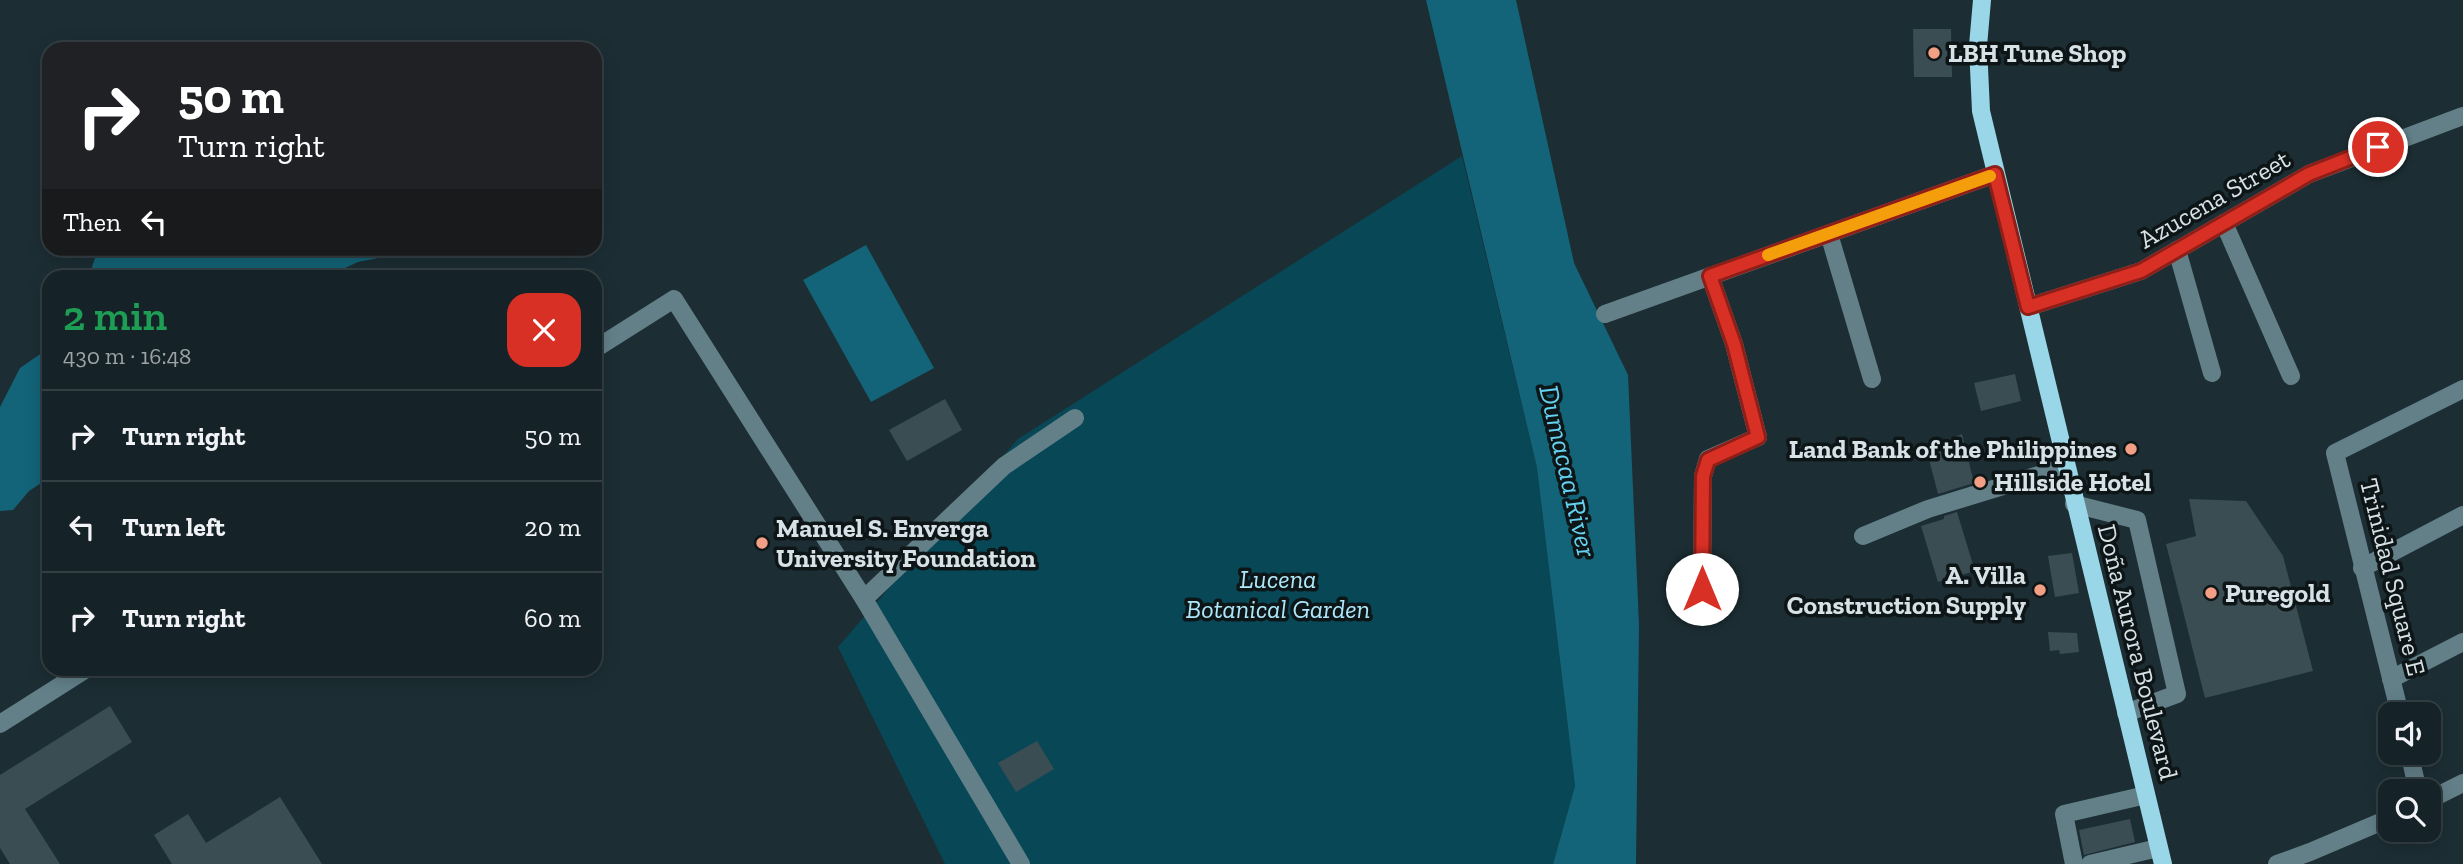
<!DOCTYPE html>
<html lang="en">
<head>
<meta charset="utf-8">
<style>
	body { margin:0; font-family:"Zilla Slab",serif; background:#222f33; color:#f1f3f6; height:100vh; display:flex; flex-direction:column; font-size:26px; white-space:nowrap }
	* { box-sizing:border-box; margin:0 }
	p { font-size:23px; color:#9da4a7 }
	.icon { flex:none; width:38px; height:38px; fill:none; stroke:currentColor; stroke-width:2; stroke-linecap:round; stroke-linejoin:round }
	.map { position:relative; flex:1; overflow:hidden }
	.side { position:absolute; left:42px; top:270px; width:560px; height:406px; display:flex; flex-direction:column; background:#152227; border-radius:21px; box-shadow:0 4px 18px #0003,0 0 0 2px #343f44 }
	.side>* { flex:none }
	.hud { position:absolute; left:42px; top:42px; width:560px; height:214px; border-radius:21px; box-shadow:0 4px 18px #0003,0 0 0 2px #343f44; background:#202124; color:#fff; overflow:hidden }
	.tools { position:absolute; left:2378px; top:702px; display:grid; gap:14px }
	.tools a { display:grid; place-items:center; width:63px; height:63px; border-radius:14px; background:#152227; box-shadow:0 4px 18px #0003,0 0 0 2px #343f44; font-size:35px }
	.pin { position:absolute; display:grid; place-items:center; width:60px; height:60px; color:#fff; margin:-30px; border:4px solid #fff; border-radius:50%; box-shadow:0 2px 7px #0007 }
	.me { position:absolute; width:77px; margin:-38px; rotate:0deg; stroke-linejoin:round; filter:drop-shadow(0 0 5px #0008) }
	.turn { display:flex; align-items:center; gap:24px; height:147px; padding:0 21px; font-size:32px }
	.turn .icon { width:91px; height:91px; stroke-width:2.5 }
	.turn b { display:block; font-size:49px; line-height:60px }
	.then { display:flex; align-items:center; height:66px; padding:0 21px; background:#0003; gap:14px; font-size:26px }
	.round { display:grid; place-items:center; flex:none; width:74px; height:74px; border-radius:21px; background:#222f33 }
	.head { display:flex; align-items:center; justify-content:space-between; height:119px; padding:0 21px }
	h1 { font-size:42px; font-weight:600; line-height:52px; color:#1e9e55 }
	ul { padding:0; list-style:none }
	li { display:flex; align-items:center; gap:21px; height:91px; padding:0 21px; border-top:2px solid #343f44 }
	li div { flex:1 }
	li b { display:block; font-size:26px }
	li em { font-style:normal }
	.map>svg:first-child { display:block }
	.green { fill:#084756 }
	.water { fill:#136478 }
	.building { fill:#3a4d53 }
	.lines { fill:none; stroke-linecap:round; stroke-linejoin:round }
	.minor { stroke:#638089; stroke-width:18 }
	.major { stroke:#99d6e8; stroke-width:18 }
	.route-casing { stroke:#8d1f18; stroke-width:18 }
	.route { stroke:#d93025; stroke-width:12 }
	.slow { stroke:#f59e0b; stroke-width:12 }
	.poi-dot { fill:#f39f84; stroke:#0d1517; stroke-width:2.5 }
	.labels { text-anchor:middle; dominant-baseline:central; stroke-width:7; stroke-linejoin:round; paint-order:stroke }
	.poi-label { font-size:26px; font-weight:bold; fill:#d7e2e6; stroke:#0d1517; text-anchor:start }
	.street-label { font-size:26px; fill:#d7e2e6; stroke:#0d1517 }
	.park-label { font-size:26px; font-style:italic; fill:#ade8fa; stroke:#0d1517 }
	.water-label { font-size:28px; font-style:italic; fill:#63d1ef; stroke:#0d1517 }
</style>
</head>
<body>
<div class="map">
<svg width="2463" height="864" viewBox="0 0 2463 864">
	<rect width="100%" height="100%" fill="#1c2e34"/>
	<!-- green -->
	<path class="green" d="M 1462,156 L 1537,468 L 1575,786 L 1553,864 L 945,864 L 838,647 L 1018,439 Z"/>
	<!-- water -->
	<g class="water">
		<path d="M 1426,0 L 1516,0 L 1574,263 L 1628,375 L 1639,625 L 1636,864 L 1553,864 L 1575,786 L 1537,468 Z"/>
		<path d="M 866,245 L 934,368 L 871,402 L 803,280 Z"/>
		<path d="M 98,249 L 98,248 L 394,249 L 393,255 L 358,262 L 328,276 L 89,276 Z"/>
		<path d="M 49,348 L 49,478 L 29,491 L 13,510 L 0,511 L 0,407 L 20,368 Z"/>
	</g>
	<!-- building -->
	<g class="building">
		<path d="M 1913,29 L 1951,29 L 1952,77 L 1914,77 Z"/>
		<path d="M 2015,374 L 2021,401 L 1981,411 L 1974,383 Z"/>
		<path d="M 945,399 L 962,430 L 907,461 L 889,430 Z"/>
		<path d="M 1962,434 L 1974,483 L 1938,494 L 1926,448 Z"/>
		<path d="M 2189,499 L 2246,501 L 2283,556 L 2313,671 L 2205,698 L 2166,544 L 2196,536 Z"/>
		<path d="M 1957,512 L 1975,571 L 1938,582 L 1921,526 L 1944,519 L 1944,516 Z"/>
		<path d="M 2072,553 L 2079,593 L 2055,597 L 2048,556 Z"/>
		<path d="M 2048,632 L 2077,633 L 2079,652 L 2060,654 L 2059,650 L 2050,651 Z"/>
		<path d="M 110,706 L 132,742 L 25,809 L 60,864 L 10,864 L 0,848 L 0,775 Z"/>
		<path d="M 1037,741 L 1054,769 L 1016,792 L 998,763 Z"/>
		<path d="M 280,797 L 322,864 L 172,864 L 154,835 L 188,814 L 206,843 Z"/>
		<path d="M 2130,819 L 2135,842 L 2084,855 L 2079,830 Z"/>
	</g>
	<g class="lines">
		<!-- minor -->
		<g class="minor">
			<path d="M 2224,223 L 2291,376"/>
			<path d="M 1829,234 L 1872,379"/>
			<path d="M 2177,250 L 2212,373"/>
			<path d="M 2028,307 L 2141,271 L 2309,174 L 2463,116"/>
			<path d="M 1605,314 L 1995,174"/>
			<path d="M 595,349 L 674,299 L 864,599 L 1021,864"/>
			<path d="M 2074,504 L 2137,520 L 2177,694 L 2126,713"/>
			<path d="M 1863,536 L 1928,509 L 2065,467"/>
			<path d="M 2362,568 L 2463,515"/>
			<path d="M 1702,589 L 1703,476 L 1708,459 L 1758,437 L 1734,344 L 1710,276"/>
			<path d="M 864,599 L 1004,466 L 1075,418"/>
			<path d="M 2391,679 L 2463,642"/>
			<path d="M 2400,714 L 2335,453 L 2463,389"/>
			<path d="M 0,724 L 88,668"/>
			<path d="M 2409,752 L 2418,791"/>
			<path d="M 2429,800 L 2463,783"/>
			<path d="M 2074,864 L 2064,814 L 2146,795"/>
			<path d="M 2090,864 L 2158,848"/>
			<path d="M 2277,864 L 2310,852 L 2390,818"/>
		</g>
		<!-- major -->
		<path class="major" d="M 1982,0 L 1978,46 L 1981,111 L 2163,864"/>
	</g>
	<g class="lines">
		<defs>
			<path id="route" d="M 1702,589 L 1703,476 L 1708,460 L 1758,437 L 1734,344 L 1710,276 L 1995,174 L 2028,307 L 2141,271 L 2309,174 L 2378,147"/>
		</defs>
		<!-- route casing -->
		<use href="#route" class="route-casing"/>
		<!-- route -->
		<use href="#route" class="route"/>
		<!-- slow -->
		<path class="slow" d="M 1768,255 L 1990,176"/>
	</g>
	<!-- markers -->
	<g class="poi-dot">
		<circle cx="1934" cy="53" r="7"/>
		<circle cx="2131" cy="449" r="7"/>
		<circle cx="1980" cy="482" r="7"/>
		<circle cx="762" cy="543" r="7"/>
		<circle cx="2040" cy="590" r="7"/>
		<circle cx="2211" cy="593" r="7"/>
	</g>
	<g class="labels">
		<!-- poi labels -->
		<g class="poi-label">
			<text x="1948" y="53">LBH Tune Shop</text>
			<text x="2117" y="449" text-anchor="end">Land Bank of the Philippines</text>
			<text x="1994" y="482">Hillside Hotel</text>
			<text x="776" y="528">Manuel S. Enverga<tspan x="776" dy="30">University Foundation</tspan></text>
			<text x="2026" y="575" text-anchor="end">A. Villa<tspan x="2026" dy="30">Construction Supply</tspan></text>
			<text x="2225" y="593">Puregold</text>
		</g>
		<!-- street labels -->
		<g class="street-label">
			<text transform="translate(2214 199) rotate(-30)">Azucena Street</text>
			<text transform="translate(2393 577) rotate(76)">Trinidad Square E</text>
			<text transform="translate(2138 652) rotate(76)">Doña Aurora Boulevard</text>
		</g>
		<!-- park labels -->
		<g class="park-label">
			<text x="1278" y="579">Lucena<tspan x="1278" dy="30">Botanical Garden</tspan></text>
		</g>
		<!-- water labels -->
		<g class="water-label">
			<text transform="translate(1568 471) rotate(77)">Dumacaa River</text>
		</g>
	</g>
</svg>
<div class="tools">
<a><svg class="icon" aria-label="sound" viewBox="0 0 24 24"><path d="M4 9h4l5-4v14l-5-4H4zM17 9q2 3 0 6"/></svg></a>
<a><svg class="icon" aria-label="search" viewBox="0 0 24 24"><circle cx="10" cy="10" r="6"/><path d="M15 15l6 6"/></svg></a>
</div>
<div class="pin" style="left:2378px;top:147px;background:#d93025"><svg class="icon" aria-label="arrive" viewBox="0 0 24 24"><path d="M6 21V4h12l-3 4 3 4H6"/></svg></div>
<svg class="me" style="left:1702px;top:589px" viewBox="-20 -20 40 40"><circle r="19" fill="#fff"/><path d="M0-13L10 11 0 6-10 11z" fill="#d93025"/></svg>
<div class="hud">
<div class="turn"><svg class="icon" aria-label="right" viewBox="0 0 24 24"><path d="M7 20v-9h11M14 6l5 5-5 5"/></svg><div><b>50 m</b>Turn right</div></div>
<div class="then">Then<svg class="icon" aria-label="left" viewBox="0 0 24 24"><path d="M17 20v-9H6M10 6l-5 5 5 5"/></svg></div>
</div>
<section class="side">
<div class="head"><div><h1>2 min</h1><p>430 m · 16:48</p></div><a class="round" style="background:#d93025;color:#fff"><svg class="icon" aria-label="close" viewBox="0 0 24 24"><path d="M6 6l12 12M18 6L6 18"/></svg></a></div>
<ul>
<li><svg class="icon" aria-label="right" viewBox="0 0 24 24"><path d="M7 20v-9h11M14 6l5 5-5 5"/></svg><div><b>Turn right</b></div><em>50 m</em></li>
<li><svg class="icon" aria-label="left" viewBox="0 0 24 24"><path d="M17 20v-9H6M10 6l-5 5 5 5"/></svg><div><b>Turn left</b></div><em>20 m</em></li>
<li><svg class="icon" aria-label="right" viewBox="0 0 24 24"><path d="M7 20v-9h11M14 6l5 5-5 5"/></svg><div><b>Turn right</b></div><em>60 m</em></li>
</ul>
</section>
</div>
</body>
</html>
